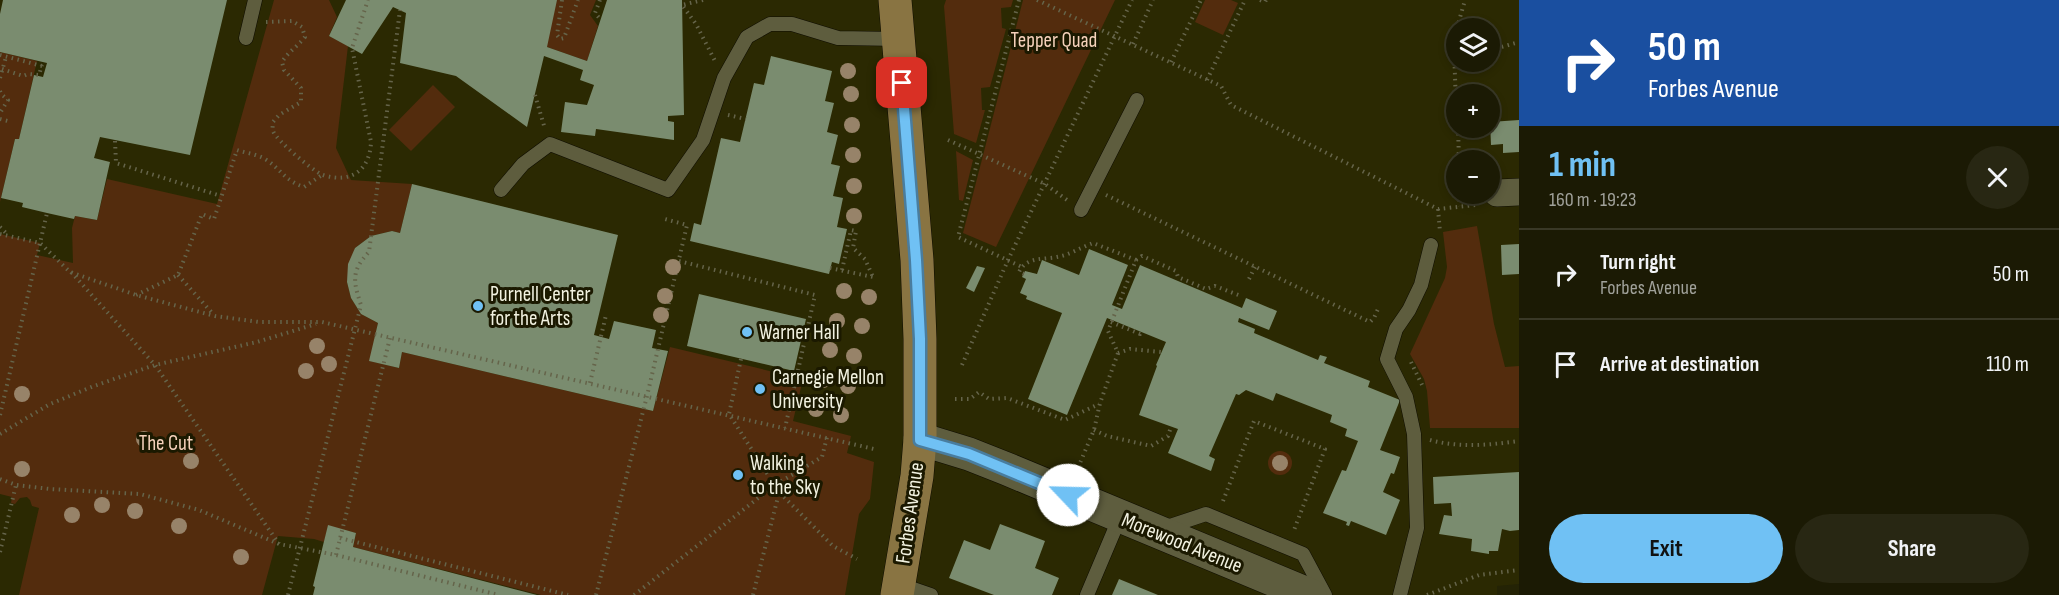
<!DOCTYPE html>
<html lang="en">
<head>
<meta charset="utf-8">
<style>
	body { margin:0; font-family:"Sofia Sans Condensed",sans-serif; background:#282713; color:#f1f3f6; height:100vh; display:flex; flex-direction:column; font-size:22px; white-space:nowrap }
	* { box-sizing:border-box; margin:0 }
	p { font-size:20px; color:#a0a19a }
	.icon { flex:none; width:33px; height:33px; fill:none; stroke:currentColor; stroke-width:2; stroke-linecap:round; stroke-linejoin:round }
	.map { position:relative; flex:1; overflow:hidden }
	.side { display:flex; flex-direction:column; background:#1b1a04; width:540px }
	.side>* { flex:none }
	.top-card { background:#1a4fa0; color:#fff; overflow:hidden }
	.controls { position:absolute; left:1446px; top:18px; display:grid; gap:12px }
	.controls a { display:grid; place-items:center; width:54px; height:54px; border-radius:50%; background:#1b1a04; box-shadow:0 3px 9px #0003,0 0 0 2px #393826; font-size:30px }
	.pin { position:absolute; display:grid; place-items:center; width:51px; height:51px; color:#fff; margin:-26px; border-radius:12px; box-shadow:0 3px 9px #0006 }
	.me { position:absolute; width:66px; margin:-33px; rotate:294deg; stroke-linejoin:round; filter:drop-shadow(0 0 4px #0008) }
	.turn { display:flex; align-items:center; gap:21px; height:126px; padding:0 30px; font-size:27px }
	.turn .icon { width:78px; height:78px; stroke-width:2.5 }
	.turn b { display:block; font-size:42px; line-height:51px }
	.round { display:grid; place-items:center; flex:none; width:63px; height:63px; border-radius:32px; background:#282713 }
	.headline { display:flex; align-items:center; justify-content:space-between; height:102px; padding:0 30px }
	h1 { font-size:36px; font-weight:700; line-height:45px; color:#70c1f4 }
	.primary-button { display:flex; gap:12px; margin-top:auto; padding:12px 30px }
	.primary-button a { flex:1; height:69px; border-radius:36px; background:#70c1f4; color:#111; font-size:24px; font-weight:700; line-height:69px; text-align:center }
	.primary-button a+a { background:#282713; color:#f1f3f6 }
	ul { padding:0; list-style:none }
	li { display:flex; align-items:center; gap:18px; height:90px; padding:0 30px; border-top:2px solid #393826 }
	li div { flex:1 }
	li b { display:block; font-size:22px }
	li em { font-style:normal }
	main { display:flex; flex:1; min-height:0 }
	.map>svg:first-child { display:block }
	.built { fill:#2b2902; fill-rule:evenodd }
	.green { fill:#532c0d }
	.building { fill:#7a8c6f }
	.lines { fill:none; stroke-linecap:round; stroke-linejoin:round }
	.lane-casing { stroke:#0e0c00; stroke-width:15 }
	.street-casing { stroke:#0e0c00; stroke-width:28 }
	.secondary-casing { stroke:#0e0c00; stroke-width:34 }
	.primary-casing { stroke:#0e0c00; stroke-width:34 }
	.path { stroke:#65644a; stroke-width:4; stroke-dasharray:1.5 4.5; stroke-linecap:butt }
	.lane { stroke:#5e5d3e; stroke-width:14 }
	.street { stroke:#5e5d3e; stroke-width:27 }
	.secondary { stroke:#5e5d3e; stroke-width:33 }
	.primary { stroke:#897442; stroke-width:33 }
	.tree { fill:#978369 }
	.route-casing { stroke:#497d9f; stroke-width:15 }
	.route { stroke:#70c1f4; stroke-width:10 }
	.poi-dot { fill:#70c1f4; stroke:#1b1900; stroke-width:2 }
	.labels { text-anchor:middle; dominant-baseline:central; stroke-width:6; stroke-linejoin:round; paint-order:stroke }
	.park-label { font-size:21px; fill:#f5d1ba; stroke:#1b1900 }
	.poi-label { font-size:21px; fill:#f2f2e0; stroke:#1b1900; text-anchor:start }
	.street-label { font-size:21px; fill:#f2f2e0; stroke:#1b1900 }
</style>
</head>
<body>
<main>
<div class="map">
<svg width="1519" height="595" viewBox="0 0 1519 595">
	<rect width="100%" height="100%" fill="#242305"/>
	<!-- built -->
	<path class="built" d="M 0,0 L 1519,0 L 1519,584 L 1497,586 L 1497,595 L 0,595 ZM 1456,28 L 1490,28 L 1490,62 L 1456,62 ZM 1456,94 L 1490,94 L 1490,128 L 1456,128 ZM 1456,160 L 1490,160 L 1490,194 L 1456,194 Z"/>
	<!-- green -->
	<g class="green">
		<path d="M 274,0 L 329,0 L 337,17 L 329,36 L 348,46 L 336,148 L 351,180 L 412,184 L 400,233 L 392,231 L 371,236 L 355,248 L 347,282 L 351,298 L 361,314 L 378,323 L 370,361 L 399,368 L 402,352 L 653,411 L 670,347 L 803,379 L 793,421 L 851,436 L 847,453 L 874,462 L 870,499 L 859,514 L 845,595 L 541,595 L 353,547 L 356,533 L 328,526 L 324,542 L 314,539 L 278,536 L 262,595 L 19,595 L 39,508 L 32,506 L 30,500 L 27,497 L 20,498 L 15,504 L 11,503 L 12,497 L 0,494 L 0,234 L 40,243 L 37,255 L 73,263 L 72,228 L 75,216 L 97,220 L 107,179 L 217,204 Z"/>
		<path d="M 540,0 L 596,0 L 590,15 L 598,26 L 587,61 L 547,47 Z"/>
		<path d="M 946,0 L 1013,0 L 1011,7 L 1001,8 L 1002,28 L 1006,29 L 990,87 L 981,88 L 982,110 L 985,110 L 976,143 L 954,134 L 944,6 Z"/>
		<path d="M 1023,0 L 1115,0 L 996,247 L 963,233 Z"/>
		<path d="M 1205,0 L 1231,0 L 1238,3 L 1223,35 L 1195,22 Z"/>
		<path d="M 0,52 L 37,61 L 19,139 L 15,139 L 0,202 Z"/>
		<path d="M 433,85 L 455,107 L 411,151 L 389,130 Z"/>
		<path d="M 956,151 L 973,160 L 963,201 L 959,200 Z"/>
		<path d="M 1477,226 L 1494,324 L 1505,367 L 1519,366 L 1519,428 L 1430,428 L 1427,391 L 1424,379 L 1410,354 L 1445,278 L 1447,267 L 1443,232 Z"/>
		<circle cx="1280" cy="463" r="12"/>
	</g>
	<!-- building -->
	<g class="building">
		<path d="M 3,0 L 227,0 L 190,155 L 100,137 L 94,158 L 110,162 L 97,220 L 75,216 L 74,219 L 47,213 L 22,207 L 23,203 L 1,198 L 15,139 L 19,139 L 34,75 L 43,77 L 47,63 L 0,52 L 0,14 Z"/>
		<path d="M 346,0 L 557,0 L 547,47 L 587,61 L 607,0 L 682,0 L 684,115 L 668,116 L 668,121 L 674,122 L 674,140 L 596,129 L 595,136 L 561,132 L 565,102 L 587,105 L 594,85 L 580,80 L 583,70 L 544,56 L 527,127 L 456,76 L 400,63 L 406,13 L 393,7 L 362,54 L 329,36 Z"/>
		<path d="M 771,56 L 832,71 L 825,101 L 834,103 L 827,132 L 838,135 L 831,164 L 840,166 L 833,196 L 843,198 L 837,227 L 847,229 L 839,264 L 832,262 L 829,274 L 690,241 L 694,223 L 701,225 L 721,138 L 740,142 L 754,83 L 764,85 Z"/>
		<path d="M 1519,120 L 1519,152 L 1503,153 L 1503,144 L 1491,145 L 1490,122 Z"/>
		<path d="M 412,184 L 618,235 L 594,335 L 609,339 L 614,321 L 656,330 L 652,348 L 668,351 L 653,411 L 402,352 L 399,368 L 369,361 L 378,323 L 361,314 L 351,298 L 347,282 L 348,264 L 355,248 L 371,236 L 392,231 L 400,233 Z"/>
		<path d="M 1519,244 L 1519,274 L 1502,275 L 1501,245 Z"/>
		<path d="M 1089,249 L 1128,265 L 1112,305 L 1122,309 L 1140,265 L 1242,308 L 1246,298 L 1277,311 L 1269,330 L 1239,318 L 1238,322 L 1255,329 L 1254,333 L 1318,360 L 1320,355 L 1327,357 L 1324,363 L 1370,381 L 1368,387 L 1400,400 L 1380,450 L 1400,457 L 1394,474 L 1391,473 L 1383,492 L 1400,500 L 1386,535 L 1351,521 L 1349,526 L 1346,525 L 1347,522 L 1323,513 L 1342,470 L 1346,471 L 1358,441 L 1345,436 L 1347,429 L 1330,422 L 1332,415 L 1276,393 L 1273,401 L 1246,390 L 1239,395 L 1236,394 L 1209,456 L 1215,459 L 1211,471 L 1168,453 L 1178,429 L 1139,415 L 1157,366 L 1156,365 L 1166,342 L 1107,318 L 1067,415 L 1028,399 L 1062,313 L 1026,299 L 1027,296 L 1020,293 L 1026,279 L 1022,277 L 1025,271 L 1037,274 L 1042,260 L 1079,275 Z"/>
		<path d="M 977,266 L 985,268 L 974,292 L 966,288 Z"/>
		<path d="M 699,294 L 806,319 L 794,371 L 687,346 Z"/>
		<path d="M 1519,472 L 1519,530 L 1510,531 L 1502,529 L 1498,551 L 1489,551 L 1489,554 L 1471,551 L 1472,539 L 1439,534 L 1444,515 L 1452,516 L 1451,503 L 1434,504 L 1433,477 Z"/>
		<path d="M 1000,524 L 1045,541 L 1035,568 L 1059,578 L 1052,595 L 994,595 L 949,578 L 964,540 L 990,550 Z"/>
		<path d="M 328,525 L 356,533 L 353,547 L 537,595 L 313,595 L 315,587 L 313,586 Z"/>
		<path d="M 1119,579 L 1158,595 L 1112,595 Z"/>
	</g>
	<g class="lines">
		<defs>
			<g id="lane">
				<path d="M 246,38 L 255,0"/>
				<path d="M 501,190 L 523,164 L 550,144 L 668,190 L 703,140 L 724,78 L 747,37 L 770,24 L 792,24 L 838,38 L 898,39"/>
				<path d="M 1081,210 L 1137,100"/>
				<path d="M 1164,528 L 1206,514 L 1303,554 L 1325,595"/>
				<path d="M 899,584 L 931,595"/>
				<path d="M 1087,595 L 1120,517"/>
				<path d="M 1400,595 L 1417,528 L 1414,434 L 1406,397 L 1387,359 L 1396,329 L 1409,310 L 1421,285 L 1431,245"/>
			</g>
			<path id="street" d="M 1497,193 L 1519,192"/>
			<path id="secondary" d="M 920,439 L 969,454 L 1007,469 L 1310,595"/>
			<path id="primary" d="M 895,0 L 917,260 L 920,339 L 920,439 L 917,476 L 897,595"/>
		</defs>
		<!-- lane casing -->
		<use href="#lane" class="lane-casing"/>
		<!-- street casing -->
		<use href="#street" class="street-casing"/>
		<!-- secondary casing -->
		<use href="#secondary" class="secondary-casing"/>
		<!-- primary casing -->
		<use href="#primary" class="primary-casing"/>
		<!-- path -->
		<g class="path">
			<path d="M 562,0 L 557,35 L 560,39 L 564,38 L 578,0"/>
			<path d="M 600,0 L 595,13 L 601,20"/>
			<path d="M 703,0 L 682,5 L 696,24 L 715,61"/>
			<path d="M 1019,0 L 958,237 L 1022,267"/>
			<path d="M 1037,0 L 1221,86 L 1231,105 L 1438,209 L 1476,205"/>
			<path d="M 1260,0 L 1265,2 L 1266,0"/>
			<path d="M 266,22 L 292,21 L 302,27 L 305,37 C 298,46 288,52 282,62 L 284,70 L 301,88 L 301,102 L 279,115 L 273,122 C 273,123 272,130 273,131 C 276,140 314,172 323,175 C 351,184 370,170 371,142 L 352,48 L 368,0"/>
			<path d="M 1457,28 L 1465,0"/>
			<path d="M 1456,31 L 1454,47 L 1456,106"/>
			<path d="M 1133,44 L 1153,0"/>
			<path d="M 1490,47 L 1498,48 L 1519,42"/>
			<path d="M 0,55 L 46,67"/>
			<path d="M 1171,62 L 1201,0"/>
			<path d="M 2,69 L 23,76 L 28,74 L 39,75 L 42,65"/>
			<path d="M 0,78 L 6,57"/>
			<path d="M 1207,80 L 1245,0"/>
			<path d="M 0,91 L 1,94 L 8,100 L 0,113"/>
			<path d="M 535,95 L 545,129"/>
			<path d="M 728,115 L 746,119"/>
			<path d="M 0,119 L 8,121"/>
			<path d="M 1458,128 L 1459,160"/>
			<path d="M 948,140 L 1045,184 L 1067,200"/>
			<path d="M 115,141 L 116,163 L 221,196"/>
			<path d="M 1459,194 L 1460,206"/>
			<path d="M 1106,195 L 1370,322 L 1374,318 L 1378,309"/>
			<path d="M 1438,209 L 1440,232"/>
			<path d="M 0,227 L 8,235"/>
			<path d="M 0,234 L 40,243 L 70,272 L 136,295 L 215,316 L 259,322 L 322,322 L 874,449"/>
			<path d="M 1136,260 L 1142,256 L 1176,271 L 1178,277 L 1206,289 L 1215,286 L 1241,296"/>
			<path d="M 679,261 L 815,295 L 785,428"/>
			<path d="M 830,268 L 873,277"/>
			<path d="M 842,270 L 851,230 L 856,231 L 853,248 L 865,259 L 873,277"/>
			<path d="M 71,272 L 155,365 L 279,544"/>
			<path d="M 1024,274 L 1019,272 C 1027,256 1043,260 1057,257 C 1069,255 1082,247 1093,243 L 1136,260 L 1108,331 L 1118,353 L 1100,403 L 1094,430 L 1077,470"/>
			<path d="M 178,275 L 214,315"/>
			<path d="M 1249,279 L 1255,267"/>
			<path d="M 136,295 L 178,275 L 202,214 L 214,219 L 237,150 C 246,153 256,154 265,159 C 280,168 285,181 304,187 L 322,175"/>
			<path d="M 1111,322 L 1140,334 L 1141,332"/>
			<path d="M 1118,353 L 1130,349 L 1161,352"/>
			<path d="M 741,359 L 729,414 L 779,492 L 833,546 L 857,559"/>
			<path d="M 1411,362 L 1423,387"/>
			<path d="M 962,365 L 1008,260 L 1132,0"/>
			<path d="M 590,383 L 606,315"/>
			<path d="M 955,399 L 970,399 L 979,392 L 989,399 L 1007,398 L 1065,420 L 1099,404"/>
			<path d="M 0,415 L 47,213"/>
			<path d="M 1094,430 L 1107,436 L 1151,446 L 1168,436 L 1171,427"/>
			<path d="M 0,434 L 50,404 L 94,386 L 155,365 L 257,342 L 316,324"/>
			<path d="M 1430,440 C 1460,448 1489,445 1519,441"/>
			<path d="M 0,479 L 16,485 L 50,489 L 140,494 L 199,510 L 279,544 L 336,555 L 499,595"/>
			<path d="M 1223,501 L 1254,421 L 1325,449 L 1294,530"/>
			<path d="M 340,538 L 568,595"/>
			<path d="M 0,552 L 16,485"/>
			<path d="M 336,555 L 390,338"/>
			<path d="M 288,595 L 361,305 C 353,281 351,271 369,252 L 400,10"/>
			<path d="M 596,595 L 647,396 L 687,225 L 661,218"/>
			<path d="M 634,595 L 775,485 L 822,457 L 827,437"/>
			<path d="M 753,595 L 779,493"/>
			<path d="M 1427,595 L 1479,575 L 1519,570"/>
		</g>
		<!-- lane -->
		<use href="#lane" class="lane"/>
		<!-- street -->
		<use href="#street" class="street"/>
		<!-- secondary -->
		<use href="#secondary" class="secondary"/>
		<!-- primary -->
		<use href="#primary" class="primary"/>
	</g>
	<!-- trees -->
	<g class="tree">
		<circle cx="848" cy="71" r="8"/>
		<circle cx="851" cy="94" r="8"/>
		<circle cx="852" cy="125" r="8"/>
		<circle cx="853" cy="155" r="8"/>
		<circle cx="854" cy="186" r="8"/>
		<circle cx="854" cy="216" r="8"/>
		<circle cx="673" cy="267" r="8"/>
		<circle cx="844" cy="291" r="8"/>
		<circle cx="665" cy="296" r="8"/>
		<circle cx="869" cy="297" r="8"/>
		<circle cx="661" cy="315" r="8"/>
		<circle cx="837" cy="321" r="8"/>
		<circle cx="862" cy="326" r="8"/>
		<circle cx="317" cy="346" r="8"/>
		<circle cx="830" cy="350" r="8"/>
		<circle cx="854" cy="356" r="8"/>
		<circle cx="329" cy="364" r="8"/>
		<circle cx="306" cy="371" r="8"/>
		<circle cx="823" cy="380" r="8"/>
		<circle cx="848" cy="386" r="8"/>
		<circle cx="22" cy="394" r="8"/>
		<circle cx="816" cy="409" r="8"/>
		<circle cx="841" cy="415" r="8"/>
		<circle cx="144" cy="439" r="8"/>
		<circle cx="191" cy="461" r="8"/>
		<circle cx="1280" cy="463" r="8"/>
		<circle cx="22" cy="469" r="8"/>
		<circle cx="102" cy="505" r="8"/>
		<circle cx="135" cy="511" r="8"/>
		<circle cx="72" cy="515" r="8"/>
		<circle cx="179" cy="526" r="8"/>
		<circle cx="241" cy="557" r="8"/>
	</g>
	<g class="lines">
		<defs>
			<path id="route" d="M 902,83 L 916,260 L 920,339 L 920,440 L 969,454 L 1068,495"/>
		</defs>
		<!-- route casing -->
		<use href="#route" class="route-casing"/>
		<!-- route -->
		<use href="#route" class="route"/>
	</g>
	<!-- markers -->
	<g class="poi-dot">
		<circle cx="478" cy="306" r="6"/>
		<circle cx="747" cy="332" r="6"/>
		<circle cx="760" cy="389" r="6"/>
		<circle cx="738" cy="475" r="6"/>
	</g>
	<g class="labels">
		<!-- park labels -->
		<g class="park-label">
			<text x="1054" y="40">Tepper Quad</text>
			<text x="166" y="443">The Cut</text>
		</g>
		<!-- poi labels -->
		<g class="poi-label">
			<text x="490" y="294">Purnell Center<tspan x="490" dy="24">for the Arts</tspan></text>
			<text x="759" y="332">Warner Hall</text>
			<text x="772" y="377">Carnegie Mellon<tspan x="772" dy="24">University</tspan></text>
			<text x="750" y="463">Walking<tspan x="750" dy="24">to the Sky</tspan></text>
		</g>
		<!-- street labels -->
		<g class="street-label">
			<text transform="translate(910 513) rotate(-82)">Forbes Avenue</text>
			<text transform="translate(1182 543) rotate(22)">Morewood Avenue</text>
		</g>
	</g>
</svg>
<div class="controls">
<a><svg class="icon" aria-label="layers" viewBox="0 0 24 24"><path d="M12 4l9 5-9 5-9-5zM3 14l9 5 9-5"/></svg></a>
<a>+</a>
<a>−</a>
</div>
<div class="pin" style="left:902px;top:83px;background:#d93025"><svg class="icon" aria-label="arrive" viewBox="0 0 24 24"><path d="M6 21V4h12l-3 4 3 4H6"/></svg></div>
<svg class="me" style="left:1068px;top:495px" viewBox="-20 -20 40 40"><circle r="19" fill="#fff"/><path d="M0-13L10 11 0 6-10 11z" fill="#70c1f4"/></svg>
</div>
<section class="side">
<div class="top-card">
<div class="turn"><svg class="icon" aria-label="right" viewBox="0 0 24 24"><path d="M7 20v-9h11M14 6l5 5-5 5"/></svg><div><b>50 m</b>Forbes Avenue</div></div>
</div>
<div class="headline"><div><h1>1 min</h1><p>160 m · 19:23</p></div><a class="round"><svg class="icon" aria-label="close" viewBox="0 0 24 24"><path d="M6 6l12 12M18 6L6 18"/></svg></a></div>
<ul>
<li><svg class="icon" aria-label="right" viewBox="0 0 24 24"><path d="M7 20v-9h11M14 6l5 5-5 5"/></svg><div><b>Turn right</b><p>Forbes Avenue</p></div><em>50 m</em></li>
<li><svg class="icon" aria-label="arrive" viewBox="0 0 24 24"><path d="M6 21V4h12l-3 4 3 4H6"/></svg><div><b>Arrive at destination</b></div><em>110 m</em></li>
</ul>
<div class="primary-button"><a>Exit</a><a>Share</a></div>
</section>
</main>
</body>
</html>
